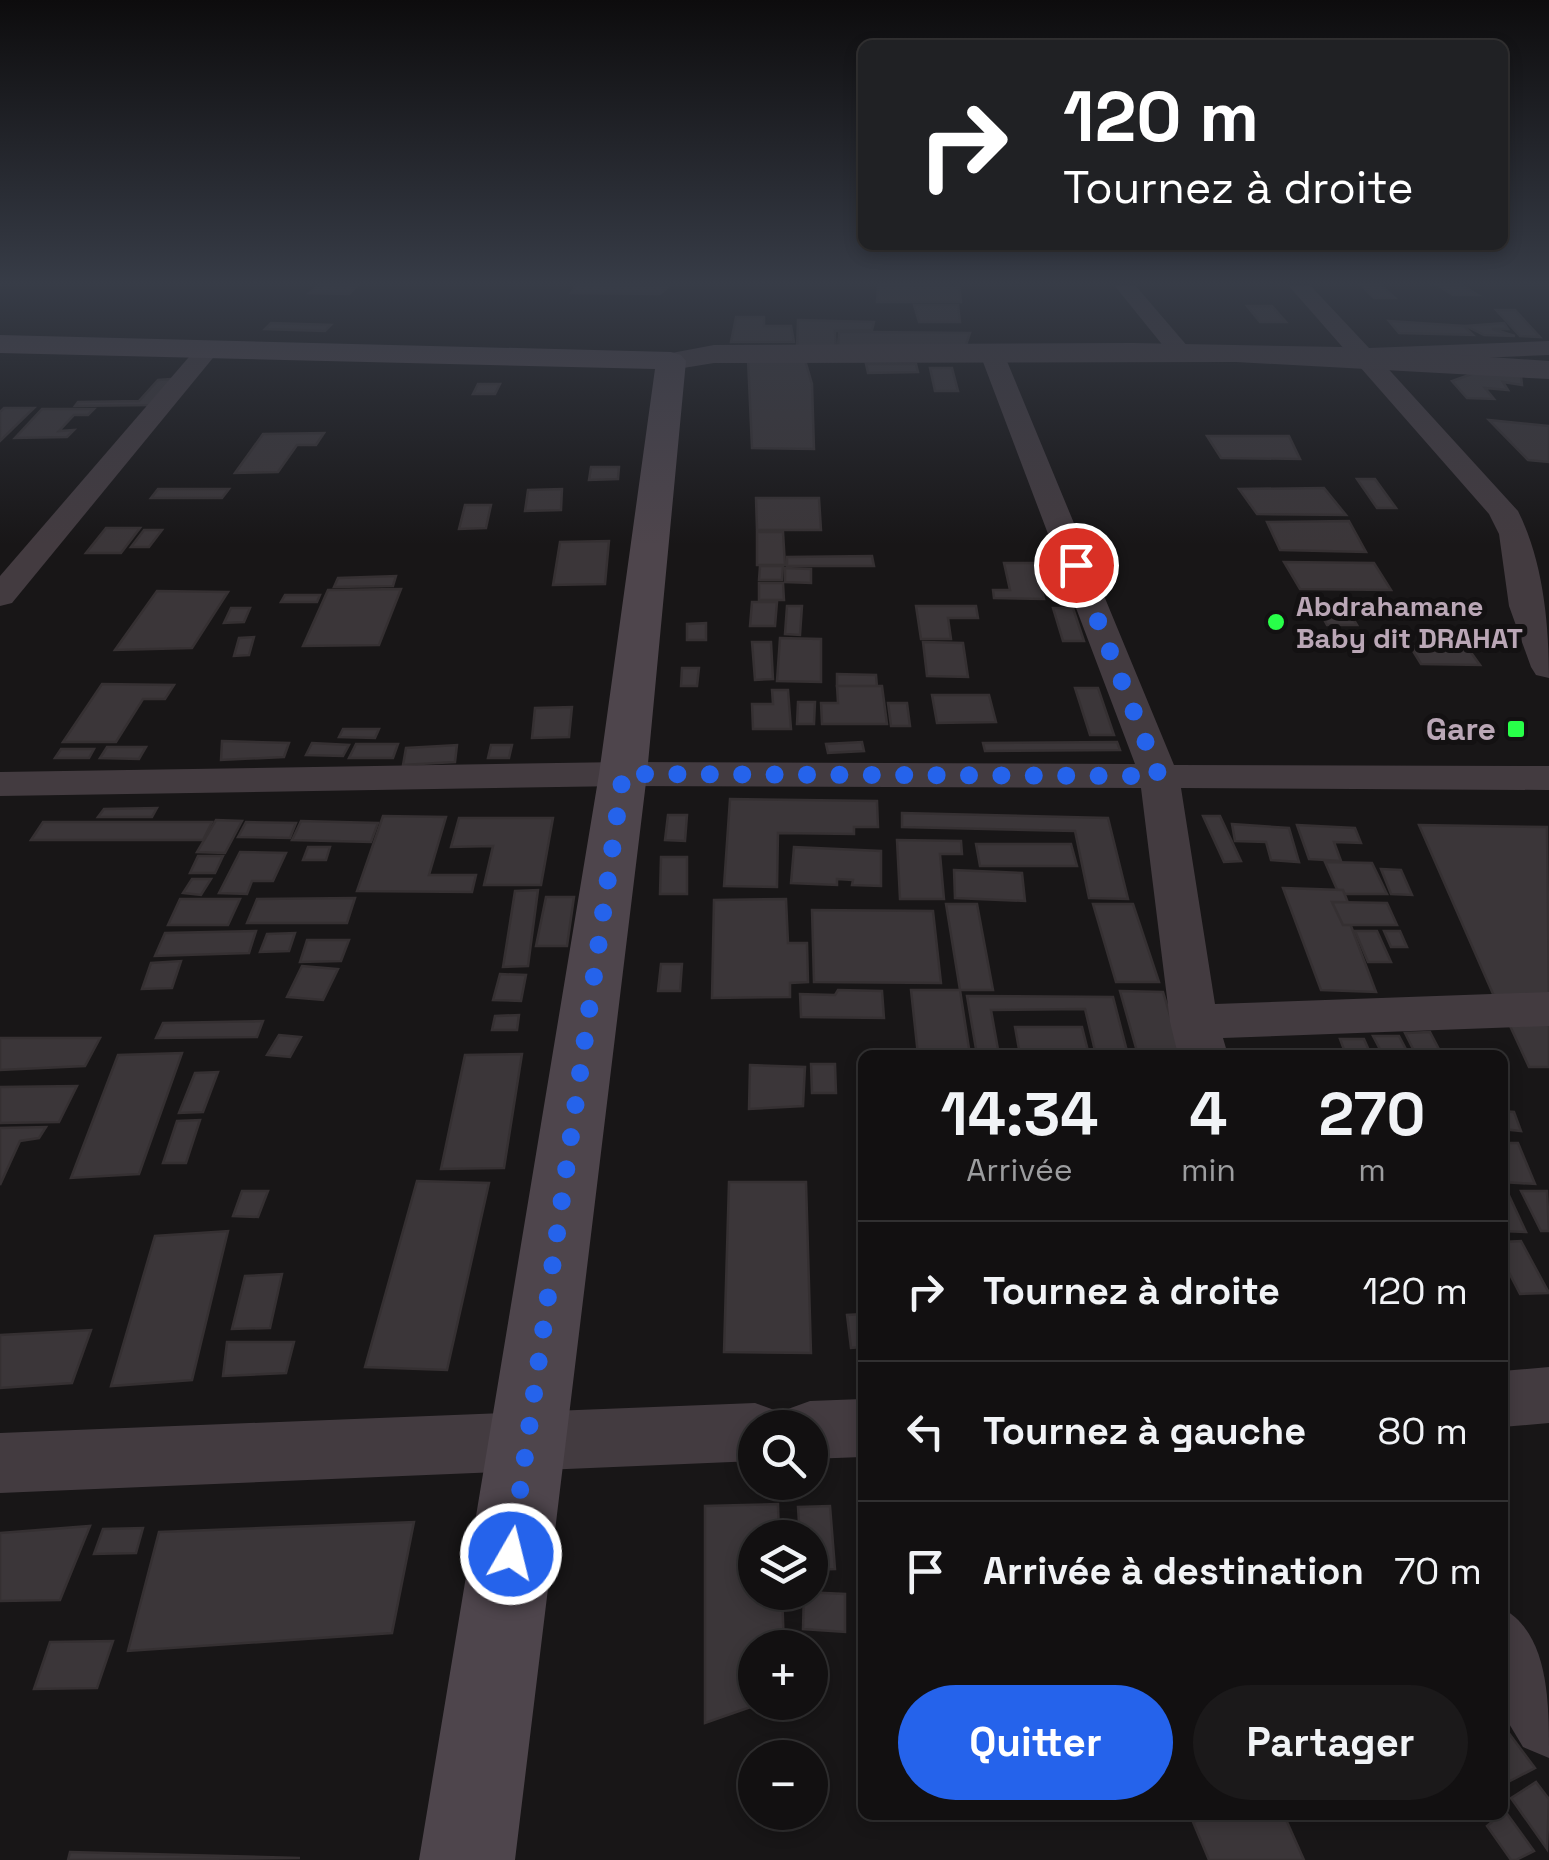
<!DOCTYPE html>
<html lang="fr">
<head>
<meta charset="utf-8">
<style>
	body { margin:0; font-family:"Space Grotesk",sans-serif; background:#1b191a; color:#f1f3f6; height:100vh; display:flex; flex-direction:column; font-size:38px; white-space:nowrap }
	* { box-sizing:border-box; margin:0 }
	p { font-size:32px; color:#9c9d9f }
	.icon { flex:none; width:55px; height:55px; fill:none; stroke:currentColor; stroke-width:2; stroke-linecap:round; stroke-linejoin:round }
	.map { position:relative; flex:1; overflow:hidden }
	.side { position:absolute; left:858px; top:1050px; width:650px; height:770px; display:flex; flex-direction:column; background:#121011; border-radius:15px; box-shadow:0 5px 15px #0003,0 0 0 2px #313031 }
	.side>* { flex:none }
	.hud { position:absolute; left:858px; top:40px; width:650px; height:210px; border-radius:15px; box-shadow:0 5px 15px #0003,0 0 0 2px #313031; background:#202124; color:#fff; overflow:hidden }
	.buttons { position:absolute; left:738px; top:1410px; display:grid; gap:20px }
	.buttons a { display:grid; place-items:center; width:90px; height:90px; border-radius:50%; background:#121011; box-shadow:0 5px 15px #0003,0 0 0 2px #313031; font-size:50px }
	.pin { position:absolute; display:grid; place-items:center; width:85px; height:85px; color:#fff; margin:-42px; border:5px solid #fff; border-radius:50%; box-shadow:0 2px 10px #0007 }
	.me { position:absolute; width:110px; margin:-55px; rotate:8deg; stroke-linejoin:round; filter:drop-shadow(0 0 8px #0008) }
	.turn { display:flex; align-items:center; gap:35px; height:210px; padding:0 40px; font-size:45px }
	.turn .icon { width:130px; height:130px; stroke-width:2.5 }
	.turn b { display:block; font-size:70px; line-height:85px }
	.eta { display:flex; justify-content:space-evenly; align-items:center; height:170px; text-align:center }
	.eta b { font-size:60px; font-weight:600; line-height:70px }
	.button { display:flex; gap:20px; margin-top:auto; padding:20px 40px }
	.button a { flex:1; height:115px; border-radius:60px; background:#2563eb; color:#fff; font-size:40px; font-weight:600; line-height:115px; text-align:center }
	.button a+a { background:#1b191a; color:#f1f3f6 }
	ul { padding:0; list-style:none }
	li { display:flex; align-items:center; gap:30px; height:140px; padding:0 40px; border-top:2px solid #313031 }
	li div { flex:1 }
	li b { display:block; font-size:38px }
	li em { font-style:normal }
	.map>svg:first-child { display:block }
	.building { fill:#3b3639; stroke:#353032; stroke-width:2.5 }
	.lines { fill:none; stroke-linecap:round; stroke-linejoin:round }
	.minor { fill:#433b40; fill-rule:evenodd }
	.tertiary { fill:#433b40; fill-rule:evenodd }
	.secondary { fill:#4e454c; fill-rule:evenodd }
	.route { stroke:#2563eb; stroke-width:18; stroke-dasharray:0 32.4 }
	.poi-dot { fill:#28ff49; stroke:#131112; stroke-width:4 }
	.labels { text-anchor:middle; dominant-baseline:central; stroke-width:10; stroke-linejoin:round; paint-order:stroke }
	.far-poi-label { font-size:28px; font-weight:bold; fill:#baa7b6; stroke:#131112; text-anchor:start }
	.poi-label { font-size:32px; font-weight:bold; fill:#baa7b6; stroke:#131112; text-anchor:end }
</style>
</head>
<body>
<div class="map">
<svg width="1549" height="1860" viewBox="0 0 1549 1860">
	<rect width="100%" height="100%" fill="#181617"/>
	<!-- building -->
	<g class="building">
		<path d="M 319,285 L 358,285 L 349,294 L 309,293 Z"/>
		<path d="M 576,285 L 586,285 L 669,286 L 660,294 L 571,293 Z"/>
		<path d="M 878,285 L 959,286 L 961,302 L 877,302 Z"/>
		<path d="M 1361,285 L 1381,285 L 1395,298 L 1374,298 Z"/>
		<path d="M 1437,285 L 1461,285 L 1478,295 L 1453,295 Z"/>
		<path d="M 914,305 L 958,305 L 960,322 L 919,322 Z"/>
		<path d="M 1247,306 L 1272,306 L 1286,322 L 1260,322 Z"/>
		<path d="M 1496,310 L 1515,310 L 1540,337 L 1520,336 Z"/>
		<path d="M 736,317 L 764,317 L 764,326 L 791,326 L 794,342 L 731,342 Z"/>
		<path d="M 798,320 L 874,322 L 872,330 L 835,331 L 836,350 L 797,349 Z"/>
		<path d="M 1389,321 L 1464,326 L 1473,335 L 1399,333 Z"/>
		<path d="M 271,323 L 331,325 L 325,331 L 265,329 Z"/>
		<path d="M 1504,323 L 1508,329 L 1492,329 L 1515,336 L 1484,335 L 1466,326 Z"/>
		<path d="M 839,332 L 868,332 L 970,333 L 965,348 L 838,346 Z"/>
		<path d="M 748,359 L 805,360 L 812,384 L 814,449 L 752,448 Z"/>
		<path d="M 866,364 L 916,364 L 918,372 L 868,373 Z"/>
		<path d="M 930,368 L 952,368 L 958,391 L 935,391 Z"/>
		<path d="M 1477,372 L 1521,376 L 1522,385 L 1503,382 L 1508,390 L 1485,388 L 1494,399 L 1467,398 L 1452,381 Z"/>
		<path d="M 172,379 L 152,405 L 75,406 L 78,402 L 139,401 L 158,380 Z"/>
		<path d="M 478,384 L 500,384 L 495,394 L 473,394 Z"/>
		<path d="M 4,408 L 34,408 L 0,441 L 0,412 Z"/>
		<path d="M 42,409 L 94,409 L 88,415 L 74,415 L 59,431 L 74,430 L 67,437 L 15,438 Z"/>
		<path d="M 1489,420 L 1549,426 L 1549,462 L 1528,460 Z"/>
		<path d="M 324,433 L 316,445 L 297,445 L 278,472 L 235,473 L 263,434 Z"/>
		<path d="M 1207,436 L 1289,436 L 1300,459 L 1221,458 Z"/>
		<path d="M 591,467 L 619,467 L 618,479 L 589,480 Z"/>
		<path d="M 1357,479 L 1375,479 L 1396,508 L 1377,508 Z"/>
		<path d="M 1324,488 L 1346,515 L 1257,514 L 1239,489 Z"/>
		<path d="M 158,489 L 229,489 L 222,498 L 151,498 Z"/>
		<path d="M 562,489 L 561,510 L 525,511 L 528,490 Z"/>
		<path d="M 756,498 L 819,498 L 821,530 L 757,530 Z"/>
		<path d="M 465,505 L 491,505 L 486,528 L 459,529 Z"/>
		<path d="M 1349,521 L 1366,552 L 1280,550 L 1267,522 Z"/>
		<path d="M 106,528 L 140,528 L 121,553 L 86,553 Z"/>
		<path d="M 144,530 L 162,530 L 149,547 L 131,547 Z"/>
		<path d="M 757,532 L 783,532 L 785,565 L 757,565 Z"/>
		<path d="M 609,541 L 605,584 L 553,585 L 560,542 Z"/>
		<path d="M 872,556 L 874,566 L 787,566 L 787,557 Z"/>
		<path d="M 1284,562 L 1374,563 L 1391,590 L 1300,589 Z"/>
		<path d="M 1004,563 L 1035,563 L 1044,599 L 994,598 L 993,590 L 1010,590 Z"/>
		<path d="M 760,566 L 783,566 L 782,580 L 759,580 Z"/>
		<path d="M 785,568 L 811,569 L 811,583 L 785,582 Z"/>
		<path d="M 396,576 L 393,586 L 334,587 L 338,578 Z"/>
		<path d="M 759,583 L 783,583 L 784,600 L 759,600 Z"/>
		<path d="M 401,589 L 379,645 L 303,646 L 328,590 Z"/>
		<path d="M 157,591 L 228,592 L 192,648 L 115,650 Z"/>
		<path d="M 285,595 L 320,595 L 317,602 L 281,602 Z"/>
		<path d="M 752,602 L 777,602 L 775,626 L 750,626 Z"/>
		<path d="M 787,606 L 802,606 L 800,635 L 785,634 Z"/>
		<path d="M 916,606 L 976,606 L 978,618 L 948,618 L 951,639 L 921,639 Z"/>
		<path d="M 231,608 L 250,608 L 244,622 L 224,623 Z"/>
		<path d="M 1053,608 L 1073,608 L 1084,641 L 1063,641 Z"/>
		<path d="M 1319,610 L 1348,610 L 1357,625 L 1327,625 Z"/>
		<path d="M 706,623 L 706,640 L 687,640 L 687,624 Z"/>
		<path d="M 254,637 L 249,655 L 234,656 L 239,638 Z"/>
		<path d="M 780,638 L 821,639 L 821,682 L 777,681 Z"/>
		<path d="M 752,642 L 771,642 L 773,679 L 755,680 Z"/>
		<path d="M 923,642 L 963,643 L 968,677 L 927,676 Z"/>
		<path d="M 1410,646 L 1467,647 L 1480,665 L 1421,664 Z"/>
		<path d="M 682,668 L 699,668 L 697,686 L 681,686 Z"/>
		<path d="M 837,674 L 876,675 L 877,687 L 837,686 Z"/>
		<path d="M 102,684 L 174,685 L 165,699 L 143,699 L 116,742 L 63,742 Z"/>
		<path d="M 837,686 L 882,686 L 887,724 L 822,724 L 821,703 L 838,703 Z"/>
		<path d="M 1075,688 L 1098,688 L 1114,735 L 1090,735 Z"/>
		<path d="M 772,690 L 788,690 L 791,729 L 753,729 L 752,704 L 773,704 Z"/>
		<path d="M 932,695 L 989,695 L 996,722 L 937,723 Z"/>
		<path d="M 798,702 L 815,702 L 814,724 L 797,724 Z"/>
		<path d="M 888,703 L 907,703 L 910,726 L 891,726 Z"/>
		<path d="M 572,707 L 569,737 L 532,738 L 535,708 Z"/>
		<path d="M 343,729 L 379,729 L 375,738 L 339,737 Z"/>
		<path d="M 222,741 L 289,743 L 284,757 L 221,760 Z"/>
		<path d="M 862,742 L 864,751 L 828,753 L 826,744 Z"/>
		<path d="M 1117,742 L 1120,750 L 985,751 L 983,743 Z"/>
		<path d="M 312,743 L 349,745 L 343,756 L 306,755 Z"/>
		<path d="M 356,744 L 398,744 L 393,758 L 349,758 Z"/>
		<path d="M 457,745 L 455,762 L 403,765 L 406,748 Z"/>
		<path d="M 491,745 L 512,745 L 509,758 L 488,758 Z"/>
		<path d="M 107,747 L 146,747 L 139,759 L 100,758 Z"/>
		<path d="M 61,749 L 94,749 L 89,758 L 55,758 Z"/>
		<path d="M 730,799 L 877,801 L 878,827 L 854,827 L 854,834 L 778,833 L 777,887 L 724,886 Z"/>
		<path d="M 157,808 L 152,817 L 98,817 L 104,809 Z"/>
		<path d="M 902,813 L 1108,818 L 1128,899 L 1089,898 L 1075,831 L 902,827 Z"/>
		<path d="M 668,815 L 687,815 L 685,841 L 665,840 Z"/>
		<path d="M 383,816 L 446,817 L 429,875 L 476,875 L 472,892 L 357,891 Z"/>
		<path d="M 1203,816 L 1220,816 L 1241,861 L 1224,862 Z"/>
		<path d="M 459,818 L 553,818 L 541,885 L 484,885 L 493,846 L 451,847 Z"/>
		<path d="M 216,820 L 242,821 L 225,853 L 197,852 Z"/>
		<path d="M 301,821 L 378,823 L 371,842 L 292,840 Z"/>
		<path d="M 43,822 L 212,822 L 203,840 L 31,840 Z"/>
		<path d="M 246,822 L 296,823 L 290,838 L 238,837 Z"/>
		<path d="M 1232,824 L 1289,828 L 1299,862 L 1271,860 L 1266,842 L 1235,841 Z"/>
		<path d="M 1297,825 L 1355,828 L 1361,843 L 1334,842 L 1341,861 L 1309,859 Z"/>
		<path d="M 1419,825 L 1547,827 L 1549,1003 L 1497,1003 Z"/>
		<path d="M 897,840 L 961,841 L 962,854 L 940,854 L 944,899 L 900,899 Z"/>
		<path d="M 976,844 L 1071,844 L 1077,866 L 980,866 Z"/>
		<path d="M 308,847 L 330,847 L 326,860 L 303,860 Z"/>
		<path d="M 794,847 L 881,851 L 881,886 L 852,885 L 853,880 L 837,879 L 837,885 L 791,883 Z"/>
		<path d="M 240,852 L 286,853 L 273,881 L 252,881 L 247,894 L 219,893 Z"/>
		<path d="M 198,856 L 223,856 L 215,873 L 190,873 Z"/>
		<path d="M 661,857 L 687,857 L 687,894 L 660,894 Z"/>
		<path d="M 1325,862 L 1372,863 L 1387,894 L 1339,894 Z"/>
		<path d="M 1381,869 L 1401,870 L 1412,895 L 1391,894 Z"/>
		<path d="M 954,870 L 1022,873 L 1025,901 L 955,898 Z"/>
		<path d="M 192,879 L 211,879 L 201,895 L 183,893 Z"/>
		<path d="M 1283,888 L 1343,890 L 1354,918 L 1348,918 L 1376,992 L 1321,990 Z"/>
		<path d="M 538,890 L 528,966 L 503,967 L 515,891 Z"/>
		<path d="M 546,897 L 574,897 L 567,946 L 536,946 Z"/>
		<path d="M 355,898 L 347,923 L 247,923 L 257,899 Z"/>
		<path d="M 180,899 L 240,899 L 228,925 L 168,925 Z"/>
		<path d="M 786,899 L 788,943 L 807,943 L 808,982 L 790,983 L 790,997 L 712,998 L 714,900 Z"/>
		<path d="M 1332,902 L 1387,903 L 1397,925 L 1343,925 Z"/>
		<path d="M 946,904 L 977,904 L 993,990 L 960,990 Z"/>
		<path d="M 1093,904 L 1133,904 L 1159,982 L 1116,982 Z"/>
		<path d="M 812,910 L 933,911 L 941,983 L 814,982 Z"/>
		<path d="M 256,931 L 249,953 L 155,956 L 165,933 Z"/>
		<path d="M 1355,931 L 1377,931 L 1391,962 L 1368,962 Z"/>
		<path d="M 1384,931 L 1400,931 L 1407,947 L 1391,947 Z"/>
		<path d="M 295,933 L 289,951 L 260,952 L 267,934 Z"/>
		<path d="M 307,940 L 349,940 L 341,961 L 300,962 Z"/>
		<path d="M 181,961 L 172,988 L 142,989 L 151,963 Z"/>
		<path d="M 661,964 L 682,964 L 680,991 L 658,991 Z"/>
		<path d="M 302,966 L 338,969 L 323,1000 L 287,997 Z"/>
		<path d="M 500,974 L 526,975 L 521,1001 L 493,1000 Z"/>
		<path d="M 838,990 L 882,991 L 884,1018 L 801,1017 L 800,994 L 835,995 Z"/>
		<path d="M 911,990 L 960,990 L 970,1055 L 918,1055 Z"/>
		<path d="M 1120,991 L 1163,992 L 1182,1055 L 1138,1055 Z"/>
		<path d="M 967,996 L 1113,997 L 1128,1055 L 1096,1055 L 1085,1009 L 991,1010 L 999,1055 L 977,1055 Z"/>
		<path d="M 519,1015 L 517,1030 L 492,1030 L 495,1016 Z"/>
		<path d="M 1505,1015 L 1549,1017 L 1549,1067 L 1529,1067 Z"/>
		<path d="M 263,1021 L 257,1037 L 156,1038 L 163,1023 Z"/>
		<path d="M 1015,1027 L 1082,1027 L 1089,1055 L 1020,1055 Z"/>
		<path d="M 1430,1032 L 1442,1055 L 1416,1055 L 1405,1033 Z"/>
		<path d="M 279,1035 L 301,1037 L 290,1057 L 267,1055 Z"/>
		<path d="M 1373,1036 L 1399,1036 L 1409,1055 L 1383,1055 Z"/>
		<path d="M 0,1038 L 100,1038 L 85,1066 L 0,1070 Z"/>
		<path d="M 1340,1039 L 1364,1039 L 1371,1055 L 1346,1055 Z"/>
		<path d="M 182,1053 L 139,1174 L 71,1178 L 118,1055 Z"/>
		<path d="M 522,1054 L 504,1168 L 441,1169 L 465,1055 Z"/>
		<path d="M 811,1064 L 835,1064 L 836,1093 L 812,1093 Z"/>
		<path d="M 750,1065 L 805,1067 L 803,1106 L 749,1109 Z"/>
		<path d="M 218,1072 L 203,1112 L 179,1113 L 195,1073 Z"/>
		<path d="M 77,1086 L 59,1122 L 0,1123 L 0,1087 Z"/>
		<path d="M 1502,1111 L 1514,1112 L 1521,1131 L 1502,1129 Z"/>
		<path d="M 200,1120 L 186,1163 L 163,1163 L 177,1121 Z"/>
		<path d="M 46,1127 L 39,1138 L 20,1141 L 0,1185 L 0,1128 Z"/>
		<path d="M 1502,1143 L 1518,1143 L 1535,1184 L 1502,1182 Z"/>
		<path d="M 417,1181 L 489,1183 L 447,1370 L 365,1367 Z"/>
		<path d="M 729,1182 L 806,1182 L 811,1353 L 724,1352 Z"/>
		<path d="M 1502,1190 L 1507,1191 L 1526,1232 L 1502,1231 Z"/>
		<path d="M 242,1191 L 268,1191 L 258,1217 L 233,1216 Z"/>
		<path d="M 1521,1191 L 1547,1191 L 1549,1231 L 1541,1231 Z"/>
		<path d="M 228,1231 L 192,1380 L 111,1386 L 155,1236 Z"/>
		<path d="M 1521,1241 L 1549,1293 L 1520,1294 L 1502,1259 L 1502,1242 Z"/>
		<path d="M 282,1274 L 270,1328 L 232,1329 L 245,1276 Z"/>
		<path d="M 862,1314 L 862,1347 L 851,1348 L 847,1315 Z"/>
		<path d="M 91,1330 L 72,1383 L 0,1388 L 0,1335 Z"/>
		<path d="M 227,1342 L 294,1342 L 286,1373 L 223,1376 Z"/>
		<path d="M 778,1504 L 779,1538 L 755,1538 L 755,1592 L 782,1592 L 784,1648 L 755,1648 L 755,1702 L 765,1702 L 705,1723 L 705,1506 Z"/>
		<path d="M 830,1506 L 835,1569 L 810,1570 L 810,1538 L 800,1538 L 798,1507 Z"/>
		<path d="M 414,1522 L 392,1633 L 128,1651 L 159,1532 Z"/>
		<path d="M 90,1526 L 60,1600 L 0,1601 L 0,1533 Z"/>
		<path d="M 143,1528 L 136,1553 L 94,1554 L 103,1529 Z"/>
		<path d="M 804,1592 L 845,1594 L 845,1632 L 803,1629 Z"/>
		<path d="M 113,1641 L 97,1688 L 34,1689 L 50,1642 Z"/>
		<path d="M 1502,1724 L 1535,1768 L 1510,1781 L 1502,1770 Z"/>
		<path d="M 1536,1782 L 1549,1799 L 1547,1849 L 1511,1798 Z"/>
		<path d="M 1505,1811 L 1534,1851 L 1516,1860 L 1511,1860 L 1487,1826 Z"/>
		<path d="M 1215,1815 L 1284,1815 L 1304,1860 L 1209,1860 L 1193,1822 Z"/>
		<path d="M 70,1852 L 300,1858 L 68,1860 Z"/>
	</g>
	<g class="lines">
		<!-- minor -->
		<g class="minor">
			<path d="M 1114,285 L 1135,285 L 1189,348 L 1193,353 L 1189,358 L 1173,358 Z"/>
			<path d="M 1288,285 L 1310,285 L 1369,348 L 1549,341 L 1549,355 L 1382,362 L 1518,511 C 1543,561 1549,623 1549,678 L 1536,675 L 1531,667 L 1509,606 L 1499,534 L 1489,514 Z"/>
			<path d="M 209,341 L 221,348 L 217,353 L 12,603 L 0,606 L 0,576 L 201,343 Z"/>
			<path d="M 992,347 L 1004,354 L 1174,765 L 1549,766 L 1549,790 L 1181,788 L 1215,1004 L 1549,992 L 1549,1026 L 1223,1038 L 1228,1055 L 1178,1055 L 1170,1022 L 1141,788 L 623,786 L 0,796 L 0,772 L 623,762 L 1135,764 L 980,354 Z"/>
			<path d="M 1549,1367 L 1549,1423 L 1502,1427 L 1502,1371 Z"/>
			<path d="M 862,1399 L 862,1457 L 810,1459 L 810,1428 L 755,1428 L 755,1461 L 0,1493 L 0,1433 L 755,1403 L 777,1411 L 782,1422 L 788,1409 L 810,1401 Z"/>
			<path d="M 1502,1608 C 1549,1634 1549,1700 1549,1758 L 1523,1747 L 1502,1712 Z"/>
		</g>
		<!-- tertiary -->
		<path class="tertiary" d="M 1132,343 L 1341,347 L 1549,361 L 1549,379 L 1236,362 L 714,363 L 671,370 L 661,367 L 656,361 L 661,355 L 714,345 Z"/>
		<!-- secondary -->
		<path class="secondary" d="M 0,335 L 671,352 L 681,355 L 686,361 L 647,774 L 515,1860 L 419,1860 L 599,774 L 655,369 L 0,353 Z"/>
	</g>
	<!-- sky -->
	<linearGradient id="sky" x2="0" y2="1"><stop stop-color="#0d0c0d"/><stop offset="0.52" stop-color="#373c47"/><stop offset="1" stop-color="#373c47" stop-opacity="0"/></linearGradient>
	<rect width="1549" height="545" fill="url(#sky)"/>
	<g class="lines">
		<!-- route -->
		<path class="route" d="M 511,1554 L 623,774 L 1159,776 L 1076,565"/>
	</g>
	<!-- markers -->
	<g class="poi-dot">
		<circle cx="1276" cy="622" r="10"/>
		<rect x="1506" y="719" width="20" height="20" rx="5"/>
	</g>
	<g class="labels">
		<!-- far-poi labels -->
		<g class="far-poi-label">
			<text x="1296" y="606">Abdrahamane<tspan x="1296" dy="32">Baby dit DRAHAT</tspan></text>
		</g>
		<!-- poi labels -->
		<g class="poi-label">
			<text x="1496" y="729">Gare</text>
		</g>
	</g>
</svg>
<div class="buttons">
<a><svg class="icon" aria-label="search" viewBox="0 0 24 24"><circle cx="10" cy="10" r="6"/><path d="M15 15l6 6"/></svg></a>
<a><svg class="icon" aria-label="layers" viewBox="0 0 24 24"><path d="M12 4l9 5-9 5-9-5zM3 14l9 5 9-5"/></svg></a>
<a>+</a>
<a>−</a>
</div>
<div class="pin" style="left:1076px;top:565px;background:#d93025"><svg class="icon" aria-label="arrive" viewBox="0 0 24 24"><path d="M6 21V4h12l-3 4 3 4H6"/></svg></div>
<svg class="me" style="left:511px;top:1554px" viewBox="-20 -20 40 40"><circle r="17" fill="#2563eb" stroke="#fff" stroke-width="3"/><path d="M0-11L8 9 0 5-8 9z" fill="#fff"/></svg>
<div class="hud">
<div class="turn"><svg class="icon" aria-label="right" viewBox="0 0 24 24"><path d="M7 20v-9h11M14 6l5 5-5 5"/></svg><div><b>120 m</b>Tournez à droite</div></div>
</div>
<section class="side">
<div class="eta">
<div><b>14:34</b><p>Arrivée</p></div>
<div><b>4</b><p>min</p></div>
<div><b>270</b><p>m</p></div>
</div>
<ul>
<li><svg class="icon" aria-label="right" viewBox="0 0 24 24"><path d="M7 20v-9h11M14 6l5 5-5 5"/></svg><div><b>Tournez à droite</b></div><em>120 m</em></li>
<li><svg class="icon" aria-label="left" viewBox="0 0 24 24"><path d="M17 20v-9H6M10 6l-5 5 5 5"/></svg><div><b>Tournez à gauche</b></div><em>80 m</em></li>
<li><svg class="icon" aria-label="arrive" viewBox="0 0 24 24"><path d="M6 21V4h12l-3 4 3 4H6"/></svg><div><b>Arrivée à destination</b></div><em>70 m</em></li>
</ul>
<div class="button"><a>Quitter</a><a>Partager</a></div>
</section>
</div>
</body>
</html>
